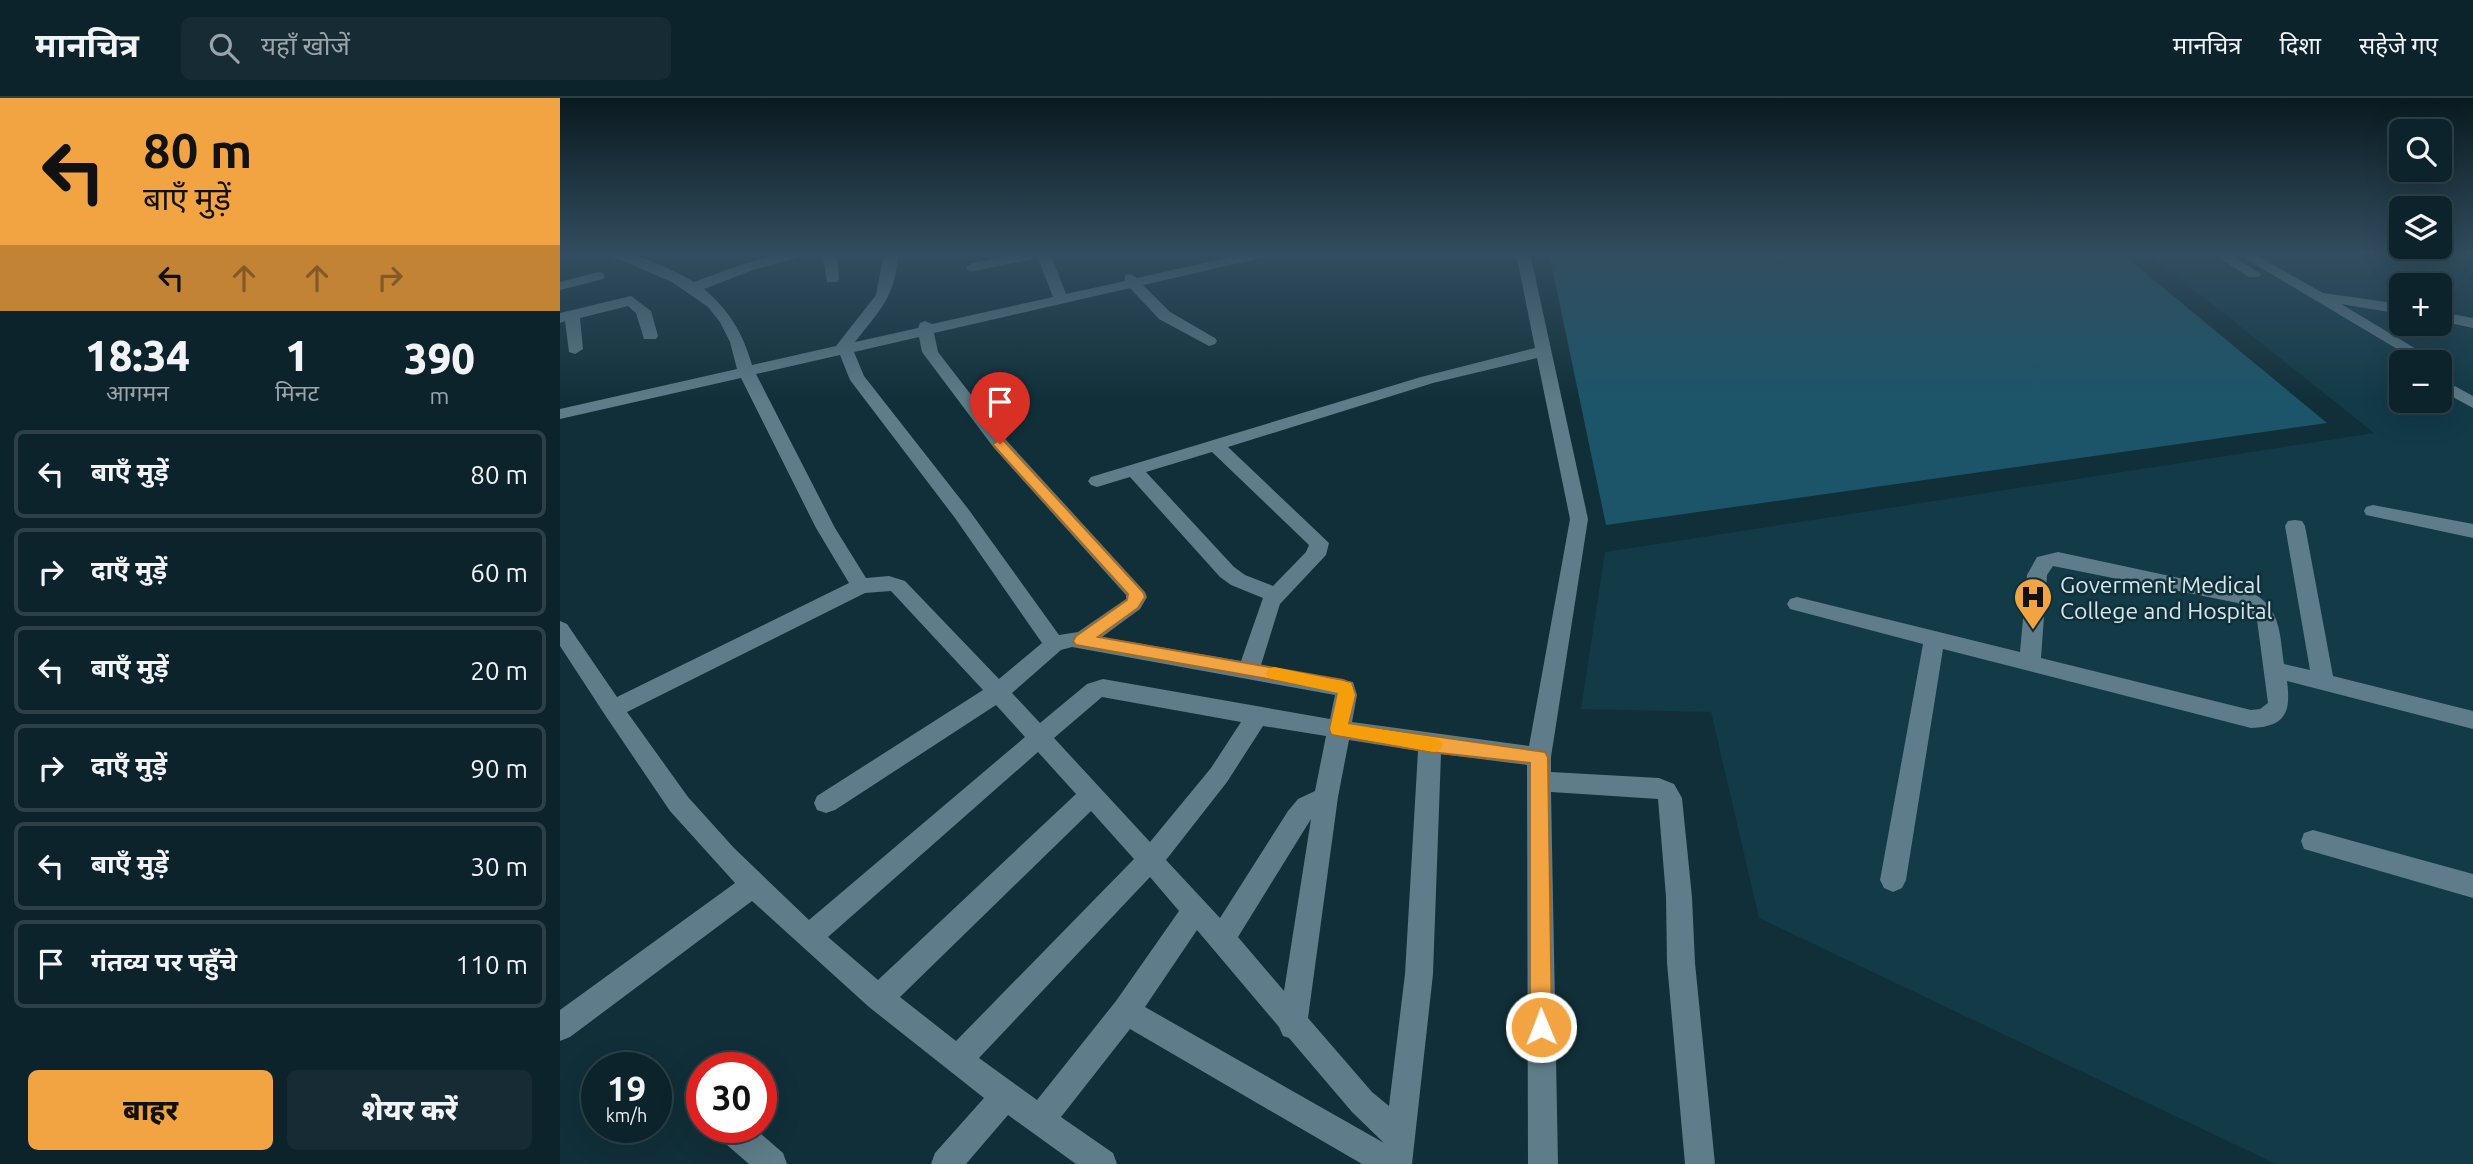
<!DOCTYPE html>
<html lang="hi">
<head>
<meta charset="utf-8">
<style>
	body { margin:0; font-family:Ubuntu,"Noto Sans Devanagari",sans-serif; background:#162b33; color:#f1f3f6; height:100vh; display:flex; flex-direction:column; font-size:26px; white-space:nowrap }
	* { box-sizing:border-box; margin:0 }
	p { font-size:23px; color:#9aa4a9 }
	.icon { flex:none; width:38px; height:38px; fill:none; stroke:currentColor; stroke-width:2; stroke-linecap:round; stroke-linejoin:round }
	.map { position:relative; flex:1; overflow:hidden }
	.drawer { display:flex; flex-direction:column; background:#0d232b; width:560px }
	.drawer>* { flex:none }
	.banner { background:#f3a442; color:#111; overflow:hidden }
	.buttons { position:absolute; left:1829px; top:21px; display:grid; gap:14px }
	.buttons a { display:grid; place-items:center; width:63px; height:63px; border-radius:10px; background:#0d232b; box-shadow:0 7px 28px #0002,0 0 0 2px #2d4047; font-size:35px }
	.speed { position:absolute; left:21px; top:954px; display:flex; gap:14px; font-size:35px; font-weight:700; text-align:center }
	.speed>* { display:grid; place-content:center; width:91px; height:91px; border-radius:50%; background:#0d232b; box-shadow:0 7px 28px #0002,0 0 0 2px #2d4047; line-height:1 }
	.speed small { font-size:18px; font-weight:400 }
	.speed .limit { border:10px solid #d22; background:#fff; color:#111 }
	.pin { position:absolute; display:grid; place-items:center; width:60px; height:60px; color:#fff; margin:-72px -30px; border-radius:50% 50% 50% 0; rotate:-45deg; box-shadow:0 0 7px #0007 }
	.pin .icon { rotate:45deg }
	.me { position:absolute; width:77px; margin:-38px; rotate:359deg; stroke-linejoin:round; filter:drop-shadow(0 0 5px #0008) }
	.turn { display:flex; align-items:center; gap:24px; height:147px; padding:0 28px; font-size:32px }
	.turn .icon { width:91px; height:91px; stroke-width:2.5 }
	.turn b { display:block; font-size:49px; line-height:60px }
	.lanes { display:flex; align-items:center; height:66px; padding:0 28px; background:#0003; justify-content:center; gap:35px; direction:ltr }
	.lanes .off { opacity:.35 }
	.eta { display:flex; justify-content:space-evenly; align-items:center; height:119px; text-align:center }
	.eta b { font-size:42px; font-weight:800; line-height:49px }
	.cta { display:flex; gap:14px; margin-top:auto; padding:14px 28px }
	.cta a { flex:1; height:80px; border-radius:10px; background:#f3a442; color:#111; font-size:28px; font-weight:800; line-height:80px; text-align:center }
	.cta a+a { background:#162b33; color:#f1f3f6 }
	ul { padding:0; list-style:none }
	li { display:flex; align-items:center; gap:21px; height:88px; margin:0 14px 10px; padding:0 14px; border:4px solid #2d4047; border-radius:10px }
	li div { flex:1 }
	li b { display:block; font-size:26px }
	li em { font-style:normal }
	header { display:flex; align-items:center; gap:42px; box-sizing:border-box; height:98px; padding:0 35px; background:#0d232b; border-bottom:2px solid #2d4047 }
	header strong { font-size:33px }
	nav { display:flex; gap:38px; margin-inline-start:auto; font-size:24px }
	.search { width:490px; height:63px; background:#162b33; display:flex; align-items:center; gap:18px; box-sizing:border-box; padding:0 24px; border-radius:10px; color:#9aa4a9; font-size:26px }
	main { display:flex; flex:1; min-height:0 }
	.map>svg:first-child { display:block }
	.built { fill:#123a47; fill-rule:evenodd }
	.green { fill:#1c5569 }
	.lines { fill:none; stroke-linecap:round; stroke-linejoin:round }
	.minor { fill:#5e7c89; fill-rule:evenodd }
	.route { fill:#f3a442; stroke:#9e6b2b; stroke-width:2 }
	.slow { fill:#f59e0b }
	.labels { text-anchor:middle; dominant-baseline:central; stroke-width:5; stroke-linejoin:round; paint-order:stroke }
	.poi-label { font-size:23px; fill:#d5e6ed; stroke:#112f39; text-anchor:start }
</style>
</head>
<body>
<header>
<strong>मानचित्र</strong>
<div class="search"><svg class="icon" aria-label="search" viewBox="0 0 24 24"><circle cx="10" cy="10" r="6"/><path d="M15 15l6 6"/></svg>यहाँ खोजें</div>
<nav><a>मानचित्र</a><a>दिशा</a><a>सहेजे गए</a></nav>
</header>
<main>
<section class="drawer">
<div class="banner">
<div class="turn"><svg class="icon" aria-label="left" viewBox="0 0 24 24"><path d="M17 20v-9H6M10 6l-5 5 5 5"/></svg><div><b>80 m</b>बाएँ मुड़ें</div></div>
<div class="lanes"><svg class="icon" aria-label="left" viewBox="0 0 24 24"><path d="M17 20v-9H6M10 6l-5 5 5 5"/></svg><svg class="icon off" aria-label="ahead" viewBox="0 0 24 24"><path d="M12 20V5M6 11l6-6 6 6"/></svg><svg class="icon off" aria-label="ahead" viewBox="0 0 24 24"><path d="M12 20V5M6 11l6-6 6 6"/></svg><svg class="icon off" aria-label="right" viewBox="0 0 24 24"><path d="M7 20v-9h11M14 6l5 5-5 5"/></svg></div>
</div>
<div class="eta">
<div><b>18:34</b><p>आगमन</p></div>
<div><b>1</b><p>मिनट</p></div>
<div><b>390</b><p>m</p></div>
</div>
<ul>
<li><svg class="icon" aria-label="left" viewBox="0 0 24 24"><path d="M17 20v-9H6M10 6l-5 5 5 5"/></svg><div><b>बाएँ मुड़ें</b></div><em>80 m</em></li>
<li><svg class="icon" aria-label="right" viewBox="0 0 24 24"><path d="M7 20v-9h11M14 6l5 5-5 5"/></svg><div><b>दाएँ मुड़ें</b></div><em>60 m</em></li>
<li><svg class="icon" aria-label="left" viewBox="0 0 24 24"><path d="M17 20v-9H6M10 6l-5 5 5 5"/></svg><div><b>बाएँ मुड़ें</b></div><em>20 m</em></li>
<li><svg class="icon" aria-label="right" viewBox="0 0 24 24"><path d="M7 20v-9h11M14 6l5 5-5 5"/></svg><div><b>दाएँ मुड़ें</b></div><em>90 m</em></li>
<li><svg class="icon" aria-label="left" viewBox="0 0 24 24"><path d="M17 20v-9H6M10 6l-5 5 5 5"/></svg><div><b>बाएँ मुड़ें</b></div><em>30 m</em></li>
<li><svg class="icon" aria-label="arrive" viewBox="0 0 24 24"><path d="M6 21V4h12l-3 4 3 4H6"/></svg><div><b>गंतव्य पर पहुँचे</b></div><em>110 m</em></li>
</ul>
<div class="cta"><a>बाहर</a><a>शेयर करें</a></div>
</section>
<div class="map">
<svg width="1913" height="1066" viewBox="0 0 1913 1066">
	<rect width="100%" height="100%" fill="#112f39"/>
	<!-- built -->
	<path class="built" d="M 1588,155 L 1913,155 L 1913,1066 L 1716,1066 L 1199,820 L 1151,614 L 1021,611 L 1045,454 L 1814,335 ZM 1841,187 L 1880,187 L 1880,226 L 1841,226 ZM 1841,264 L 1880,264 L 1880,303 L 1841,303 Z"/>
	<!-- green -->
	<path class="green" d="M 989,155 L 1561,155 L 1767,325 L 1046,427 Z"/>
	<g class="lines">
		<!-- minor -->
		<g class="minor">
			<path d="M 44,155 C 75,153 108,169 134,184 C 170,171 207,155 247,155 L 245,158 L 193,172 L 144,191 C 169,212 183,235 192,267 L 276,248 L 316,197 L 324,155 L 338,155 C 336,198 320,212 295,244 L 358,230 L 360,225 L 365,223 L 372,226 L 493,199 L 478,160 L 413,173 L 408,172 L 406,169 L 413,165 L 463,155 L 490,155 L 506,196 L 565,183 L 565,177 L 570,176 L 577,180 L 688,155 L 712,155 L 710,158 L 583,187 L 610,214 L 655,240 L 657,243 L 655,246 L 649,248 L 599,221 L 570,190 L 374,235 L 378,254 L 446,342 L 585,494 L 587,499 L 580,511 L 542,539 L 681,563 L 703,500 L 671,487 L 660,479 L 570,379 L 537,389 L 531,387 L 528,383 L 531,379 L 861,279 L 975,250 L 956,155 L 970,155 L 1028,421 L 991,659 L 991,674 L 1099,680 L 1114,686 L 1122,700 L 1132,799 L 1135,865 L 1155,1066 L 1125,1066 L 1107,865 L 1106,799 L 1098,701 L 991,694 L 998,1066 L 968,1066 L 967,667 L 881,656 L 873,876 L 852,1066 L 802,1066 L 570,931 L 501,1019 L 553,1055 L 557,1066 L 516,1066 L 448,1017 L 406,1066 L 371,1066 L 375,1055 L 424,1000 L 309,909 L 192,803 L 10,939 L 0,943 L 0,912 L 175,785 L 110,713 L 45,617 L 0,548 L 0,523 L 7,526 L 57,599 L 289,485 L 256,430 L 181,280 L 0,321 L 0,311 L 177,271 L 170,244 L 160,224 L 148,209 L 112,184 ZM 359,239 L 362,254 L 434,350 L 566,497 L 566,501 L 518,534 L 499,537 L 409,412 L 304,278 L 294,254 ZM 280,257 L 290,282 L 395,420 L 482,545 L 439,581 L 345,483 L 329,478 L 306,480 L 275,430 L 196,276 ZM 977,260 L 1010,421 L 969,648 L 792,624 L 797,597 L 793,584 L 701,567 L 720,506 L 766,457 L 769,445 L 668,349 L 873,285 ZM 652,354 L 749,447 L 746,454 L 713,488 L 685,477 L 674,469 L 586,374 ZM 331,493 L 423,592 L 257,698 L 254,705 L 257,712 L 266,715 L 275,712 L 436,607 L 465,639 L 249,822 L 174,750 L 128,699 L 67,614 L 305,495 ZM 512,549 L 775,597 L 770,621 L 543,581 L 527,586 L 480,625 L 452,595 L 501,552 ZM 542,599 L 681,624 L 651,670 L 590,744 L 494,640 ZM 703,628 L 766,638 L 755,693 L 738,701 L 728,713 L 660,820 L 606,762 L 667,684 ZM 789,642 L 858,653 L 845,876 L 829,1008 L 812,994 L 748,920 L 778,699 ZM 478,654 L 516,696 L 318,882 L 268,839 ZM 531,713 L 574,761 L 396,943 L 340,899 ZM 751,721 L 724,893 L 678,839 ZM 590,779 L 619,813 L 556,903 L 477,1002 L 419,960 ZM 637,832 L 719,929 L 723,938 L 729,940 L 792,1014 L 824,1045 L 585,909 Z"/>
			<path d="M 258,155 L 275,155 L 277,157 L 279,181 L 277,184 L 267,184 L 263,159 Z"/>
			<path d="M 1652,155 L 1668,155 L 1701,176 L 1699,179 L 1689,179 Z"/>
			<path d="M 1676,155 L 1692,155 L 1763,195 L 1841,206 L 1841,216 L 1781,206 L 1878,264 L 1859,264 Z"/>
			<path d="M 38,174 L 43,175 L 45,178 L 43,181 L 0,192 L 0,184 Z"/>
			<path d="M 71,198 L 91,213 L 98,238 L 96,241 L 84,241 L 76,215 L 68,208 L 20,220 L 23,251 L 15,256 L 9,254 L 5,223 L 0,225 L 0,215 Z"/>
			<path d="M 1880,214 L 1913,220 L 1913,230 L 1880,223 Z"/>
			<path d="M 1880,280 L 1913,298 L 1913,310 L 1880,292 Z"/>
			<path d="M 1813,407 L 1913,426 L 1913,440 L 1806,417 L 1804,413 L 1806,409 Z"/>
			<path d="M 1735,422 L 1742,423 L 1745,428 L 1773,578 L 1913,613 L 1913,631 L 1727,583 C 1731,614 1726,629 1691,630 L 1383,551 L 1346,782 L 1342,790 L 1333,794 L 1324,790 L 1320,782 L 1363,546 L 1230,511 L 1227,506 L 1230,501 L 1237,499 L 1460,554 L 1467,477 L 1477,459 L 1498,454 L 1694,496 C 1721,510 1720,539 1724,566 L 1750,572 L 1725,428 L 1728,423 ZM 1493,468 L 1678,505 L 1690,513 L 1697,522 L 1708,605 L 1700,611 L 1691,612 L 1481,560 L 1487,477 Z"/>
			<path d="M 1753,732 L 1913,776 L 1913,800 L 1744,751 L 1741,743 L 1744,735 Z"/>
			<path d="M 155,1029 L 193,1029 L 223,1055 L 227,1066 L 189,1066 L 159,1040 Z"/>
		</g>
	</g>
	<!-- sky -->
	<linearGradient id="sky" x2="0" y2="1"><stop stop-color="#091a1f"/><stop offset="0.51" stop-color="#324d5f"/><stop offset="1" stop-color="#324d5f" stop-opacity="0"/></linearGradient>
	<rect width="1913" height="304" fill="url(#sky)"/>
	<!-- route -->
	<path class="route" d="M 440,342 L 444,343 L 583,494 L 585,499 L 578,510 L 538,539 L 783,582 L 791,585 L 795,597 L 788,626 L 985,654 L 988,659 L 992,929 L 989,937 L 981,940 L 973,937 L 970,929 L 970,665 L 870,654 L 779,638 L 772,636 L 770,631 L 778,597 L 775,593 L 516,547 L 513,543 L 516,538 L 567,502 L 568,496 L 435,349 L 433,346 Z"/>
	<!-- slow -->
	<path class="slow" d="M 714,569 L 791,585 L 795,597 L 788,626 L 874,640 L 880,642 L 883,647 L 880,652 L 874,654 L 772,636 L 770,631 L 778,595 L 708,580 L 706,576 L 708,571 Z"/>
	<!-- icons -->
	<defs>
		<symbol id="hospital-pin" viewBox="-11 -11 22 30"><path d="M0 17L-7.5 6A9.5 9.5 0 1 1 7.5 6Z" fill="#f3a442" stroke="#112f39"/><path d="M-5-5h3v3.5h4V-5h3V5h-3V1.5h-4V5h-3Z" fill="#111"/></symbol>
	</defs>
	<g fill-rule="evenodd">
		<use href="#hospital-pin" x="1451" y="477" width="44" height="60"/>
	</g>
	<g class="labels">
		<!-- poi labels -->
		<g class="poi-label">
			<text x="1500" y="486">Goverment Medical<tspan x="1500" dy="26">College and Hospital</tspan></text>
		</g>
	</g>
</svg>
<div class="buttons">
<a><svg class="icon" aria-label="search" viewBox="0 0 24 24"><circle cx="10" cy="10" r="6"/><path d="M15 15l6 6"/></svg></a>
<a><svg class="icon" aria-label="layers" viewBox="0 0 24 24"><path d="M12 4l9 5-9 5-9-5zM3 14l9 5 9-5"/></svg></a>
<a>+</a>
<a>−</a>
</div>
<div class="speed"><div>19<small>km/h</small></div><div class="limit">30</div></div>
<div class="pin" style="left:440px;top:346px;background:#d93025"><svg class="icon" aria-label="arrive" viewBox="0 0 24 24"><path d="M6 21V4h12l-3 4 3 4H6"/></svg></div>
<svg class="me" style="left:981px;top:929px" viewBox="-20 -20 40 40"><circle r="17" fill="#f3a442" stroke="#fff" stroke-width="3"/><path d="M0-11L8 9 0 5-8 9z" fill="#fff"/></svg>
</div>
</main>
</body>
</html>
